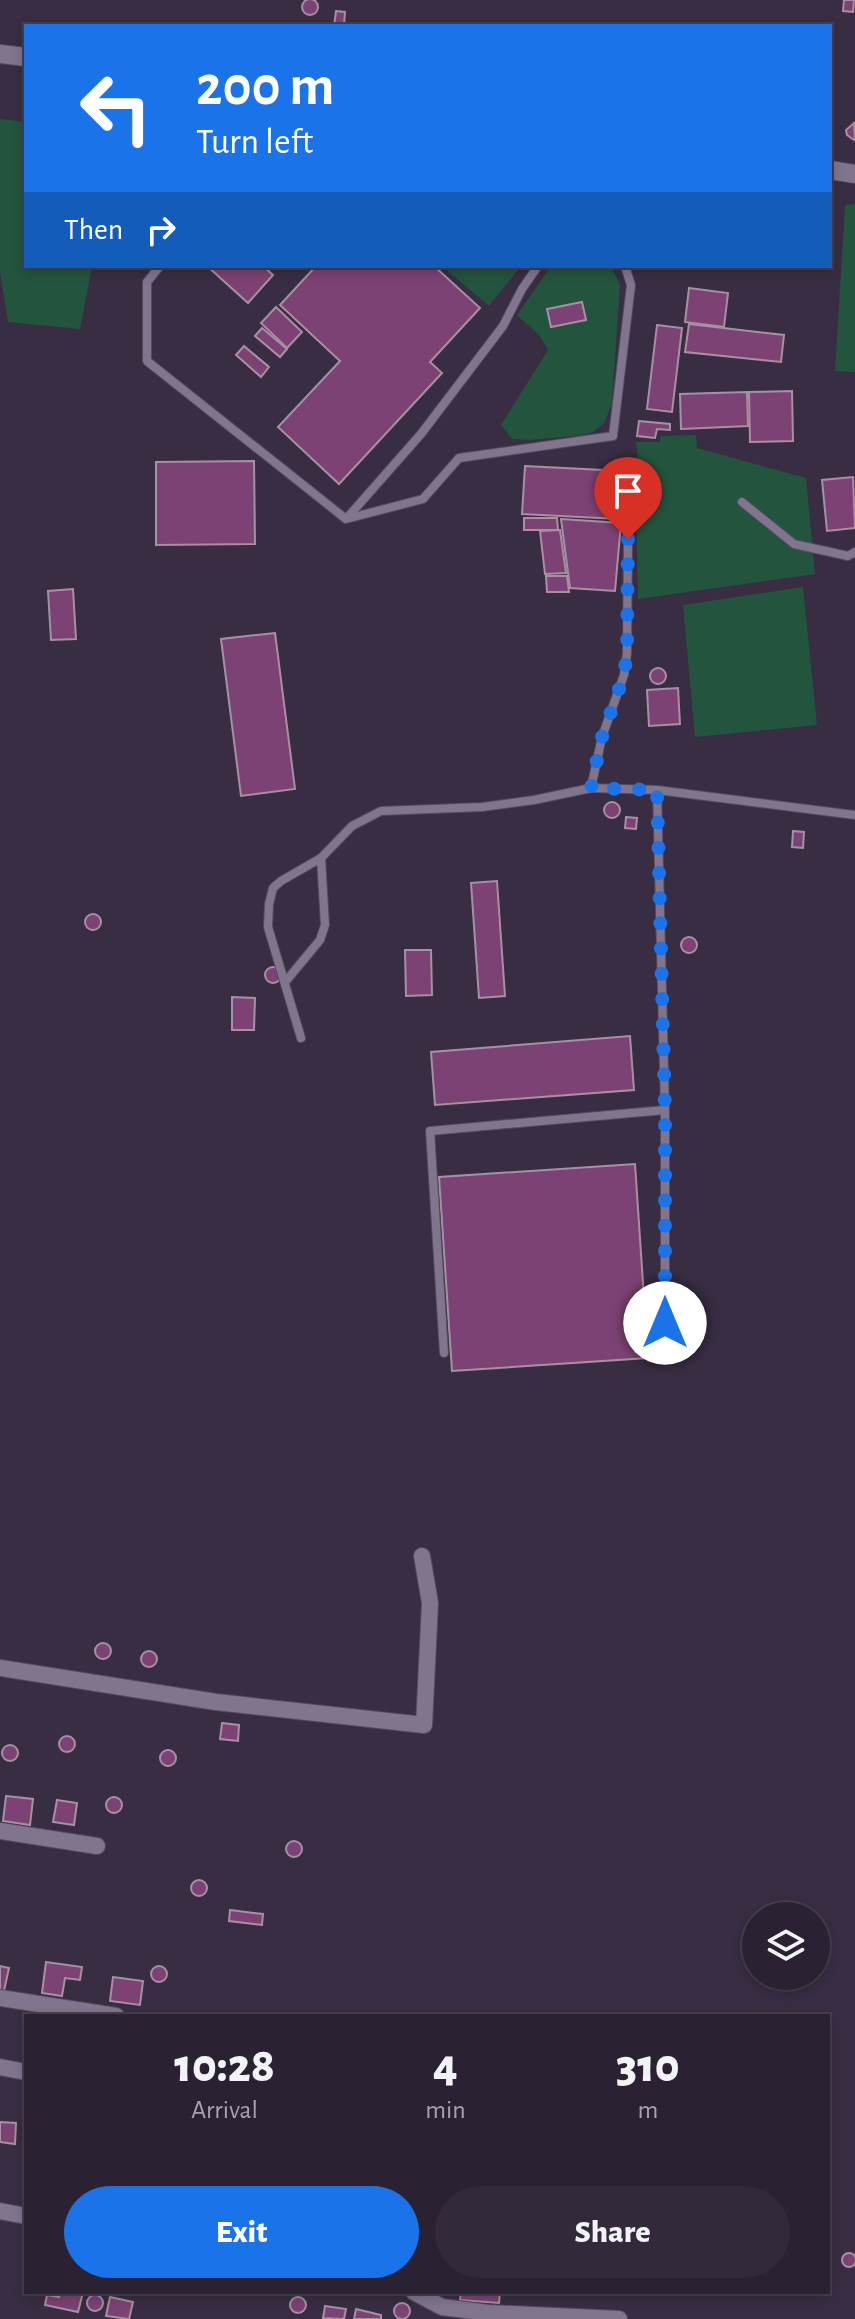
<!DOCTYPE html>
<html lang="en">
<head>
<meta charset="utf-8">
<style>
	body { margin:0; font-family:"Alegreya Sans",sans-serif; background:#322a3a; color:#f1f3f6; height:100vh; display:flex; flex-direction:column; font-size:30px; white-space:nowrap }
	* { box-sizing:border-box; margin:0 }
	p { font-size:26px; color:#a5a4ac }
	.icon { flex:none; width:44px; height:44px; fill:none; stroke:currentColor; stroke-width:2; stroke-linecap:round; stroke-linejoin:round }
	.map { position:relative; flex:1; overflow:hidden }
	.details { position:absolute; left:24px; top:2014px; width:806px; height:280px; display:flex; flex-direction:column; background:#2a2232; border-radius:0px; box-shadow:0 4px 12px #0003,0 0 0 2px #463f4d }
	.details>* { flex:none }
	.hud { position:absolute; left:24px; top:24px; width:808px; height:244px; border-radius:0px; box-shadow:0 4px 12px #0003,0 0 0 2px #463f4d; background:#1a73e8; color:#fff; overflow:hidden }
	.controls { position:absolute; left:742px; top:1902px; display:grid; gap:16px }
	.controls a { display:grid; place-items:center; width:88px; height:88px; border-radius:50%; background:#2a2232; box-shadow:0 4px 12px #0003,0 0 0 2px #463f4d; font-size:40px }
	.pin { position:absolute; display:grid; place-items:center; width:68px; height:68px; color:#fff; margin:-82px -34px; border-radius:50% 50% 50% 0; rotate:-45deg; box-shadow:0 0 8px #0007 }
	.pin .icon { rotate:45deg }
	.me { position:absolute; width:88px; margin:-44px; rotate:0deg; stroke-linejoin:round; filter:drop-shadow(0 0 6px #0008) }
	.turn { display:flex; align-items:center; gap:28px; height:168px; padding:0 40px; font-size:36px }
	.turn .icon { width:104px; height:104px; stroke-width:2.5 }
	.turn b { display:block; font-size:56px; line-height:68px }
	.then { display:flex; align-items:center; height:76px; padding:0 40px; background:#0003; gap:16px; font-size:30px }
	.eta { display:flex; justify-content:space-evenly; align-items:center; height:136px; text-align:center }
	.eta b { font-size:48px; font-weight:800; line-height:56px }
	.button { display:flex; gap:16px; margin-top:auto; padding:16px 40px }
	.button a { flex:1; height:92px; border-radius:48px; background:#1a73e8; color:#fff; font-size:32px; font-weight:800; line-height:92px; text-align:center }
	.button a+a { background:#322a3a; color:#f1f3f6 }
	.map>svg:first-child { display:block }
	.green { fill:#23543d }
	.building { fill:#7c4273; stroke:#a88fa3; stroke-width:2 }
	.lines { fill:none; stroke-linecap:round; stroke-linejoin:round }
	.service-casing { stroke:#544b5e; stroke-width:10 }
	.minor-casing { stroke:#544b5e; stroke-width:18 }
	.tertiary-casing { stroke:#544b5e; stroke-width:20 }
	.service { stroke:#81758e; stroke-width:8 }
	.minor { stroke:#81758e; stroke-width:16 }
	.tertiary { stroke:#81758e; stroke-width:18 }
	.route { stroke:#1a73e8; stroke-width:14; stroke-dasharray:0 25.2 }
</style>
</head>
<body>
<div class="map">
<svg width="855" height="2319" viewBox="0 0 855 2319">
	<rect width="100%" height="100%" fill="#382d43"/>
	<!-- green -->
	<g class="green">
		<path d="M 0,119 L 26,122 L 26,266 L 92,266 L 80,329 L 8,322 L 0,273 Z"/>
		<path d="M 855,204 L 855,372 L 835,371 L 845,205 Z"/>
		<path d="M 442,266 L 521,266 L 489,306 Z"/>
		<path d="M 551,266 L 611,266 L 620,285 L 612,403 L 604,424 L 591,433 L 574,436 L 529,440 L 512,439 L 501,425 L 548,350 L 540,336 L 517,315 Z"/>
		<path d="M 696,435 L 697,448 L 806,478 L 815,574 L 638,599 L 636,495 L 640,475 L 636,442 L 660,442 L 660,436 Z"/>
		<path d="M 803,587 L 817,725 L 695,737 L 683,605 Z"/>
	</g>
	<!-- building -->
	<g class="building">
		<circle cx="310" cy="7" r="8"/>
		<path d="M 844,0 L 854,0 L 853,12 L 843,11 Z"/>
		<path d="M 336,11 L 345,12 L 344,26 L 334,26 Z"/>
		<path d="M 854,123 L 855,140 L 854,140 L 847,135 L 846,130 Z"/>
		<path d="M 207,266 L 263,266 L 273,275 L 248,303 Z"/>
		<path d="M 316,266 L 434,266 L 480,308 L 430,362 L 442,373 L 339,484 L 278,427 L 340,361 L 280,305 Z"/>
		<path d="M 689,288 L 728,293 L 724,327 L 685,322 Z"/>
		<path d="M 582,302 L 586,320 L 551,327 L 547,309 Z"/>
		<path d="M 276,307 L 302,332 L 287,348 L 261,323 Z"/>
		<path d="M 689,324 L 784,335 L 781,362 L 685,352 Z"/>
		<path d="M 657,325 L 682,328 L 672,412 L 647,409 Z"/>
		<path d="M 262,328 L 287,349 L 280,357 L 255,336 Z"/>
		<path d="M 244,346 L 269,367 L 261,377 L 236,355 Z"/>
		<path d="M 792,391 L 793,441 L 750,442 L 749,392 Z"/>
		<path d="M 747,392 L 748,426 L 681,429 L 680,394 Z"/>
		<path d="M 639,421 L 670,424 L 670,430 L 657,429 L 655,438 L 637,436 Z"/>
		<path d="M 254,461 L 255,544 L 156,545 L 156,462 Z"/>
		<path d="M 525,466 L 622,471 L 619,519 L 522,514 Z"/>
		<path d="M 853,477 L 855,528 L 827,531 L 822,480 Z"/>
		<path d="M 524,518 L 557,518 L 558,530 L 524,530 Z"/>
		<path d="M 561,519 L 621,523 L 615,591 L 570,588 Z"/>
		<path d="M 560,530 L 566,573 L 545,574 L 540,531 Z"/>
		<path d="M 546,576 L 567,576 L 569,592 L 547,592 Z"/>
		<path d="M 73,589 L 76,639 L 51,640 L 48,591 Z"/>
		<path d="M 275,633 L 295,789 L 241,796 L 221,639 Z"/>
		<circle cx="658" cy="676" r="8"/>
		<path d="M 678,688 L 680,724 L 649,726 L 647,690 Z"/>
		<circle cx="612" cy="810" r="8"/>
		<path d="M 626,817 L 637,818 L 636,829 L 625,828 Z"/>
		<path d="M 793,831 L 804,832 L 803,848 L 792,847 Z"/>
		<path d="M 497,881 L 505,996 L 479,998 L 471,883 Z"/>
		<circle cx="93" cy="922" r="8"/>
		<circle cx="689" cy="945" r="8"/>
		<path d="M 405,950 L 431,950 L 432,995 L 406,996 Z"/>
		<circle cx="273" cy="975" r="8"/>
		<path d="M 232,997 L 255,998 L 254,1030 L 232,1030 Z"/>
		<path d="M 630,1036 L 634,1090 L 435,1105 L 431,1052 Z"/>
		<path d="M 635,1164 L 648,1358 L 452,1371 L 439,1177 Z"/>
		<circle cx="103" cy="1651" r="8"/>
		<circle cx="149" cy="1659" r="8"/>
		<path d="M 222,1723 L 239,1725 L 238,1741 L 220,1739 Z"/>
		<circle cx="67" cy="1744" r="8"/>
		<circle cx="10" cy="1753" r="8"/>
		<circle cx="168" cy="1758" r="8"/>
		<path d="M 6,1796 L 33,1799 L 30,1825 L 3,1821 Z"/>
		<circle cx="114" cy="1805" r="8"/>
		<path d="M 57,1800 L 77,1803 L 74,1825 L 53,1822 Z"/>
		<circle cx="294" cy="1849" r="8"/>
		<circle cx="199" cy="1888" r="8"/>
		<path d="M 230,1910 L 263,1914 L 262,1925 L 229,1921 Z"/>
		<path d="M 46,1962 L 82,1967 L 80,1980 L 65,1978 L 62,1996 L 42,1993 Z"/>
		<circle cx="159" cy="1974" r="8"/>
		<path d="M 0,1966 L 9,1968 L 4,1991 L 0,1990 Z"/>
		<path d="M 113,1977 L 143,1981 L 140,2005 L 110,2001 Z"/>
		<path d="M 0,2122 L 16,2123 L 15,2144 L 0,2142 Z"/>
		<circle cx="849" cy="2260" r="7"/>
		<path d="M 60,2292 L 83,2292 L 78,2312 L 45,2305 L 47,2295 L 59,2297 Z"/>
		<path d="M 461,2292 L 500,2292 L 499,2303 L 460,2300 Z"/>
		<circle cx="95" cy="2303" r="8"/>
		<circle cx="298" cy="2305" r="8"/>
		<path d="M 110,2297 L 133,2302 L 129,2319 L 106,2316 Z"/>
		<circle cx="402" cy="2311" r="8"/>
		<path d="M 325,2306 L 346,2309 L 344,2319 L 323,2318 Z"/>
		<path d="M 356,2309 L 381,2315 L 381,2319 L 354,2319 Z"/>
	</g>
	<g class="lines">
		<defs>
			<g id="service">
				<path d="M 160,266 L 147,282 L 147,361 L 346,519 L 423,499 L 459,458 L 613,436 L 631,285 L 625,266"/>
				<path d="M 742,502 L 794,544 L 848,556 L 855,552"/>
				<path d="M 347,518 L 421,434 L 503,326 L 522,289 L 538,266"/>
				<path d="M 591,788 L 657,790 L 855,815"/>
				<path d="M 657,790 L 665,1110"/>
				<path d="M 286,981 L 320,940 L 325,925 L 321,858"/>
				<path d="M 301,1038 L 268,927 L 269,904 L 273,888 L 281,881 L 321,858 L 352,826 L 381,811 L 482,807 L 534,800 L 591,788 L 602,737 L 624,675 L 627,653 L 628,539"/>
				<path d="M 444,1353 L 430,1131 L 665,1110 L 665,1354"/>
			</g>
			<g id="minor">
				<path d="M 0,1668 L 216,1702 L 424,1725 L 430,1603 L 422,1556"/>
				<path d="M 0,1831 L 97,1846"/>
				<path d="M 0,1998 L 116,2016"/>
				<path d="M 0,2067 L 26,2072"/>
				<path d="M 0,2211 L 26,2216"/>
				<path d="M 414,2292 L 442,2307 L 489,2313 L 619,2319"/>
			</g>
			<g id="tertiary">
				<path d="M 0,54 L 26,57"/>
				<path d="M 830,170 L 855,174"/>
			</g>
		</defs>
		<!-- service casing -->
		<use href="#service" class="service-casing"/>
		<!-- minor casing -->
		<use href="#minor" class="minor-casing"/>
		<!-- tertiary casing -->
		<use href="#tertiary" class="tertiary-casing"/>
		<!-- service -->
		<use href="#service" class="service"/>
		<!-- minor -->
		<use href="#minor" class="minor"/>
		<!-- tertiary -->
		<use href="#tertiary" class="tertiary"/>
	</g>
	<g class="lines">
		<!-- route -->
		<path class="route" d="M 628,539 L 627,653 L 624,675 L 602,737 L 591,788 L 657,790 L 665,1110 L 665,1323"/>
	</g>
</svg>
<div class="controls">
<a><svg class="icon" aria-label="layers" viewBox="0 0 24 24"><path d="M12 4l9 5-9 5-9-5zM3 14l9 5 9-5"/></svg></a>
</div>
<div class="pin" style="left:628px;top:539px;background:#d93025"><svg class="icon" aria-label="arrive" viewBox="0 0 24 24"><path d="M6 21V4h12l-3 4 3 4H6"/></svg></div>
<svg class="me" style="left:665px;top:1323px" viewBox="-20 -20 40 40"><circle r="19" fill="#fff"/><path d="M0-13L10 11 0 6-10 11z" fill="#1a73e8"/></svg>
<div class="hud">
<div class="turn"><svg class="icon" aria-label="left" viewBox="0 0 24 24"><path d="M17 20v-9H6M10 6l-5 5 5 5"/></svg><div><b>200 m</b>Turn left</div></div>
<div class="then">Then<svg class="icon" aria-label="right" viewBox="0 0 24 24"><path d="M7 20v-9h11M14 6l5 5-5 5"/></svg></div>
</div>
<section class="details">
<div class="eta">
<div><b>10:28</b><p>Arrival</p></div>
<div><b>4</b><p>min</p></div>
<div><b>310</b><p>m</p></div>
</div>
<div class="button"><a>Exit</a><a>Share</a></div>
</section>
</div>
</body>
</html>
